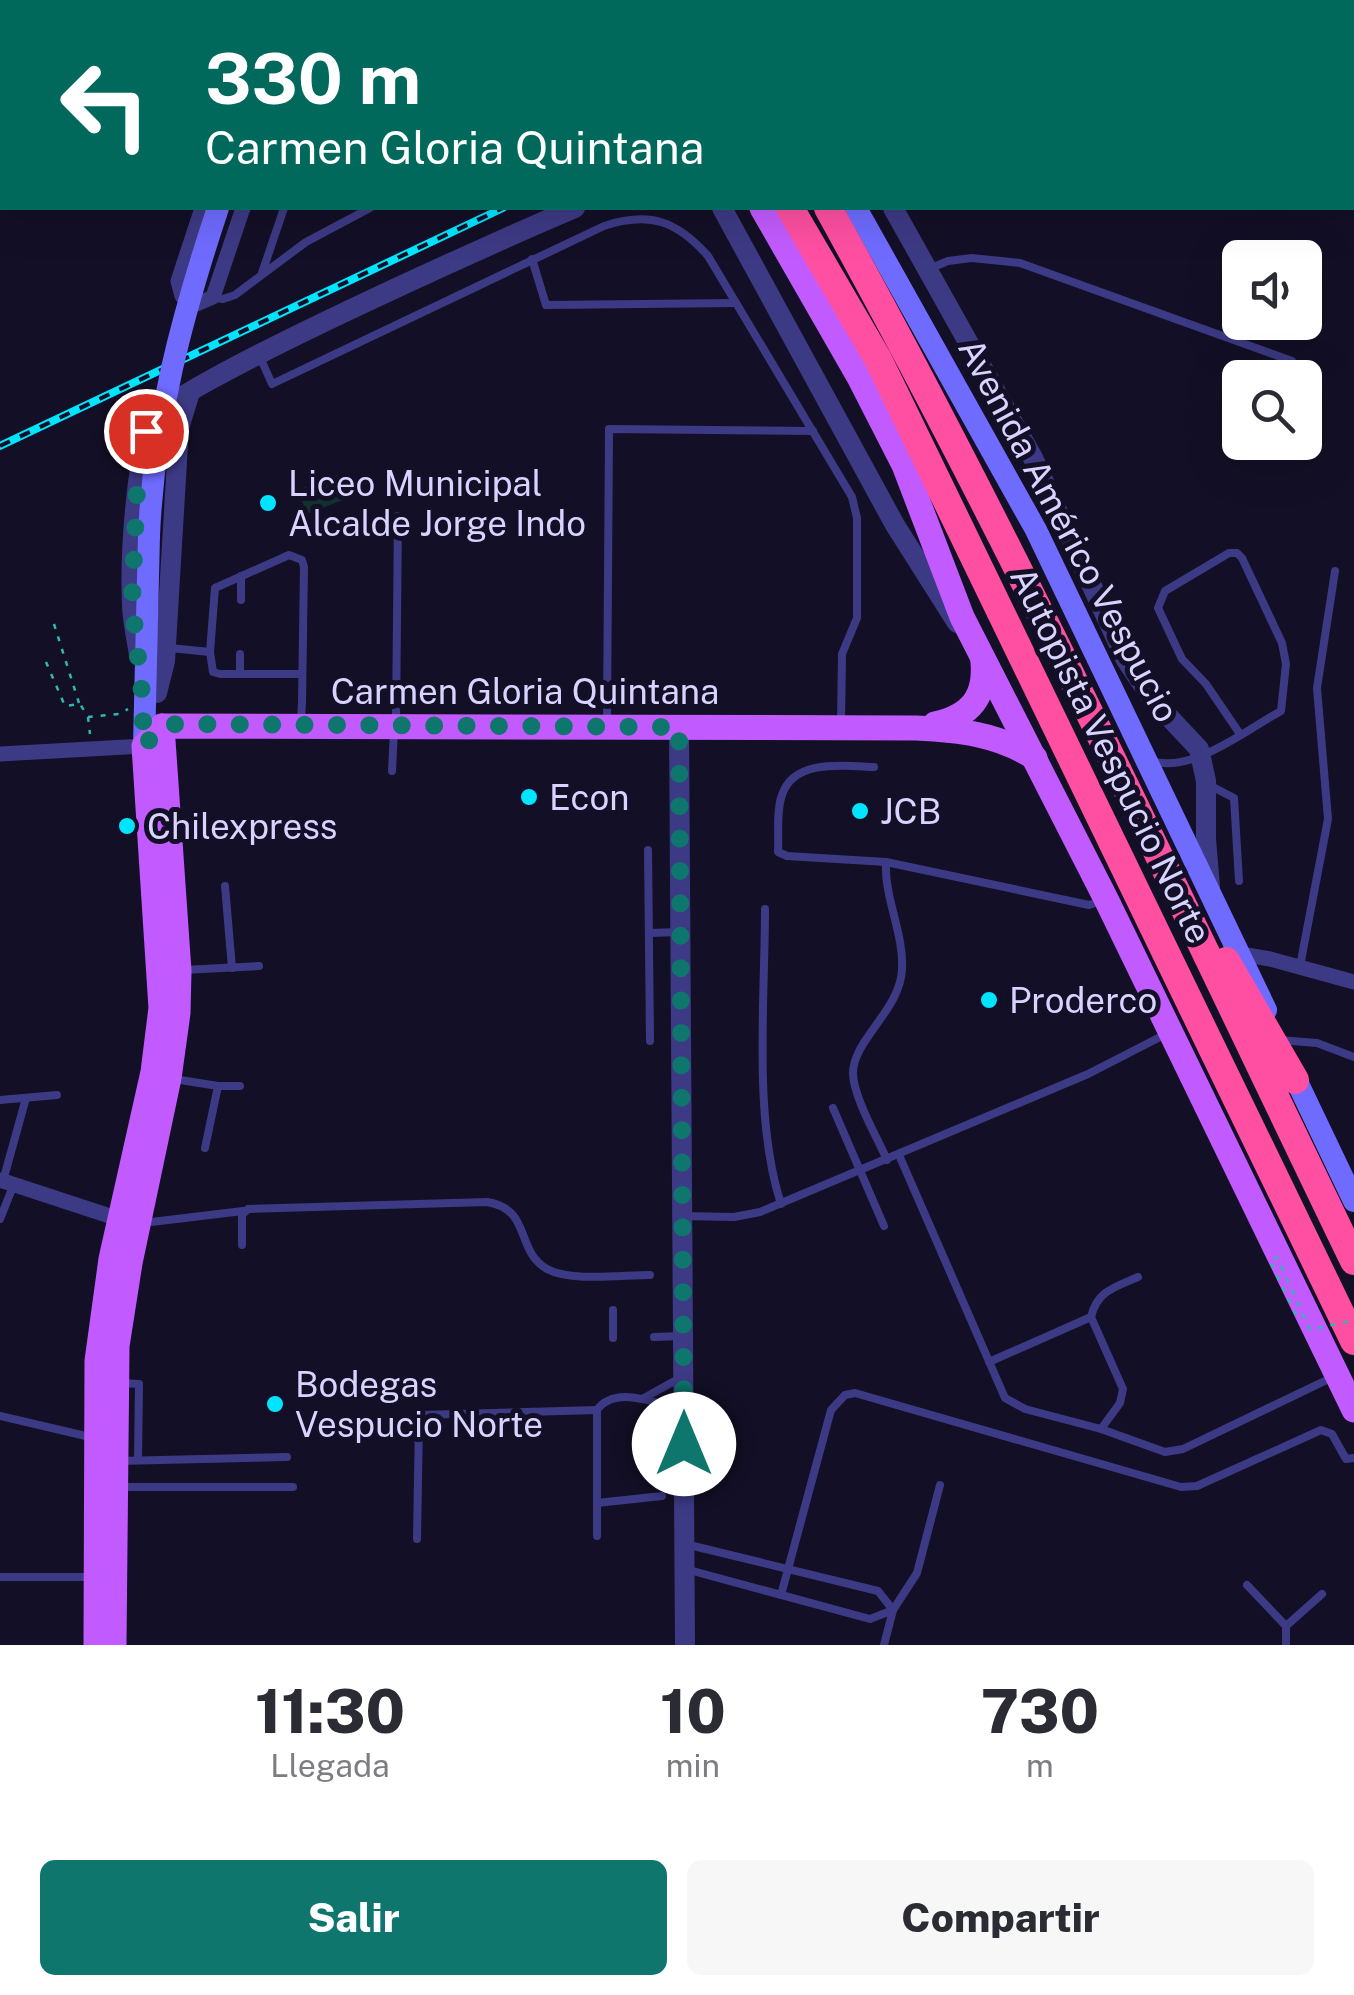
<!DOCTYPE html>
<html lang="es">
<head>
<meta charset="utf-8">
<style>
	body { margin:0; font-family:"Public Sans",sans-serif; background:#f7f7f7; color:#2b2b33; height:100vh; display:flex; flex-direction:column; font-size:38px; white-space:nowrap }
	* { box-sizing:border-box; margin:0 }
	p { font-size:32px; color:#7c7c81 }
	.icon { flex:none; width:55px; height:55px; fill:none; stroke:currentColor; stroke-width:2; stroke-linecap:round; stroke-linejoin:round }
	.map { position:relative; height:1645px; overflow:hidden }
	.panel { display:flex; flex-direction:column; background:#fff; flex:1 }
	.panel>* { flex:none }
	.guide { position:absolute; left:0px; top:0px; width:1355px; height:210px; box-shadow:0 10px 40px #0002; background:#00695c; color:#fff; overflow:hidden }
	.fabs { position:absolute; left:1222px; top:240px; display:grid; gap:20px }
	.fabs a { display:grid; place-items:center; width:100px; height:100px; border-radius:15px; background:#fff; box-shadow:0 10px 40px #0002; font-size:50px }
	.pin { position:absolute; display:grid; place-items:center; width:85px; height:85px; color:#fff; margin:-42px; border:5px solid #fff; border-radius:50%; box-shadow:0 2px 10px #0007 }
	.me { position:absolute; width:110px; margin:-55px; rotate:0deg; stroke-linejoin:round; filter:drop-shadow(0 0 8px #0008) }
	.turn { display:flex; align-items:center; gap:35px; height:210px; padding:0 40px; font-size:45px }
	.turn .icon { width:130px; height:130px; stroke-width:2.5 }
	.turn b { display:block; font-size:70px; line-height:85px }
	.eta { display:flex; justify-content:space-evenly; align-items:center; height:170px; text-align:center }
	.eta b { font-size:60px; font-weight:800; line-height:70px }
	.action { display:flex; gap:20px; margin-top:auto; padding:20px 40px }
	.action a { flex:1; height:115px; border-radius:15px; background:#0f766e; color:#fff; font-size:40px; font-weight:800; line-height:115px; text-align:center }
	.action a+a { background:#f7f7f7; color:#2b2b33 }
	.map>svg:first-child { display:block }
	.green { fill:#12302f }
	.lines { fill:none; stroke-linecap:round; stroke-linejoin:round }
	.path { stroke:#2fb8b0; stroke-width:2.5; stroke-dasharray:5 8; stroke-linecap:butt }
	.service { stroke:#3d3a85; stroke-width:8 }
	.minor { stroke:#3d3a85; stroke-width:15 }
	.tertiary { stroke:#3d3a85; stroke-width:20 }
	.secondary { stroke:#6f6bff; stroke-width:22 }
	.primary { stroke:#c25bff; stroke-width:25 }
	.motorway { stroke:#ff4fa3; stroke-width:28 }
	.rail-casing { stroke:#00e5ff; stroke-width:8 }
	.rail { stroke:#130f26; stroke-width:4; stroke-dasharray:11; stroke-linecap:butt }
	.path-bridge { stroke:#2fb8b0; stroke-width:2.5; stroke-dasharray:5 8; stroke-linecap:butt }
	.secondary-bridge { stroke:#6f6bff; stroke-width:22 }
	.route { stroke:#0f766e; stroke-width:18; stroke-dasharray:0 32.4 }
	.poi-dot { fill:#00e5ff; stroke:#130f26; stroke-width:4 }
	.labels { text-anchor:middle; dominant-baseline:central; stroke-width:10; stroke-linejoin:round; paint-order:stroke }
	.poi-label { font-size:35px; fill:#d9d4ff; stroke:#130f26; text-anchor:start }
	.street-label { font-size:35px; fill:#d9d4ff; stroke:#130f26 }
</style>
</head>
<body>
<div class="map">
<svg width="1354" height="1645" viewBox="0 0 1354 1645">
	<rect width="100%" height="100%" fill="#130f26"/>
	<!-- green -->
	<path class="green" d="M 339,474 L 348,498 L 307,514 L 298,490 Z"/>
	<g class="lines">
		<!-- path -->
		<g class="path">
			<path d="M 54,624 L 79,703"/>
			<path d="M 46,662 L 65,706 L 80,704 L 88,717 L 119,714 L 128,709"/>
			<path d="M 88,717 L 90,734"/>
		</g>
		<!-- service -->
		<g class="service">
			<path d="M 171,0 L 177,2"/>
			<path d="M 522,0 L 523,2"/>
			<path d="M 831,0 L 832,2"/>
			<path d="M 861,2 L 866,0"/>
			<path d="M 532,259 L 546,305 L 736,303"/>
			<path d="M 931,268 L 948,261 L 972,258 L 1020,263 L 1292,361"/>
			<path d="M 262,273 L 284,208"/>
			<path d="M 213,297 L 223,299 L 235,295 L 306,242 L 370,208"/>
			<path d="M 260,357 L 272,384 L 604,226 C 650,211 677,221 708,256 L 852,497 L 857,518 L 857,618 L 842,654 L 841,723"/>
			<path d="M 241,600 L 241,576"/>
			<path d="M 170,648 L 210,652"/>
			<path d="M 240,674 L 240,654"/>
			<path d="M 301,720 L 302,702 L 304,567 L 302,560 L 289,555 L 215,588 L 210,652 L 213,672 L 220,674 L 302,674"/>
			<path d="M 396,721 L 398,516"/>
			<path d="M 607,722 L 609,429 L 813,431"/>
			<path d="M 1151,761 C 1192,774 1246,730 1281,711 L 1286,664 L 1282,643 L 1242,558 L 1237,553 L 1229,553 L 1165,591 L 1158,608 L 1182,659 L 1206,684 L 1240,734"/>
			<path d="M 874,767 C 845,766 794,758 782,795 C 776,811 779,835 778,852 L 787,856 L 886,862 L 1089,905 L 1102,901"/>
			<path d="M 392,771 L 394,730"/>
			<path d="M 1211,786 L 1234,798 L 1239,881"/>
			<path d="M 648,850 L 650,1041"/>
			<path d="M 886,862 C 884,898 904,933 902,969 C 901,1009 853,1040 853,1073 C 853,1096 877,1137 887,1160"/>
			<path d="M 225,886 L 232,968"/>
			<path d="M 765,909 C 765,1000 753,1118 781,1204"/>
			<path d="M 649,933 L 679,932"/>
			<path d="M 1300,966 L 1328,819 L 1317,688 L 1335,571"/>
			<path d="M 183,970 L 259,966"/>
			<path d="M 1279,1040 L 1317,1043 L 1354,1057"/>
			<path d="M 174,1079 L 218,1086 L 240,1086"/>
			<path d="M 0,1100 L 57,1095"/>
			<path d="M 833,1108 L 884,1226"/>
			<path d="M 205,1148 L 218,1086"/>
			<path d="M 899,1155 L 1005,1398 L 1025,1409 L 1101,1429 L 1165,1452 L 1183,1449 L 1333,1377"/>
			<path d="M 3,1181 L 26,1098"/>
			<path d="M 683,1216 L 734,1217 L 760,1212 L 1088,1074 L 1166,1034"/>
			<path d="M 0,1219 L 14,1184"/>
			<path d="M 143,1223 L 243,1211"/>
			<path d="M 242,1245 L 242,1215 L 248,1209 L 487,1202 C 532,1209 515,1251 547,1269 C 571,1282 622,1275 650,1275"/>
			<path d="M 654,1337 L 679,1336"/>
			<path d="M 613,1338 L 613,1310"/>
			<path d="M 989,1362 L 1091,1317"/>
			<path d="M 119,1383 L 139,1384 L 138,1460"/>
			<path d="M 644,1398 L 680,1378"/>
			<path d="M 0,1416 L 90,1437"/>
			<path d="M 1101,1429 L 1120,1403 L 1123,1389 L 1091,1317 C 1097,1291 1115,1287 1138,1277"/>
			<path d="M 118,1461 L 287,1457"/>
			<path d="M 118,1487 L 293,1487"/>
			<path d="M 597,1503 L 662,1496"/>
			<path d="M 597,1536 L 597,1410 C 615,1385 656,1403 679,1409"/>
			<path d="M 417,1539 L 419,1420 L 421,1415 L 597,1410"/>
			<path d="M 685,1544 L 878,1591 L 893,1610 L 870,1619 L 689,1570"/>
			<path d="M 0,1577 L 91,1577"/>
			<path d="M 1247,1585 L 1286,1626 L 1286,1645"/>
			<path d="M 781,1595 L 831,1410 L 845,1395 L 855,1393 L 1181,1487 L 1197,1486 L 1321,1430 L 1332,1434 L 1346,1459 L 1354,1458"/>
			<path d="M 1286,1626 L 1322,1594"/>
			<path d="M 884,1645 L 893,1610 L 917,1573 L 940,1485"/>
		</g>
		<!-- minor -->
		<g class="minor">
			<path d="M 202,208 L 178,281 L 182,296 L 197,304 L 213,297 L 243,208"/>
			<path d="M 0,754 L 144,746"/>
			<path d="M 1241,954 L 1270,959 L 1354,982"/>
			<path d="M 0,1180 L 125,1221"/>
		</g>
		<!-- tertiary -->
		<g class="tertiary">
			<path d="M 722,208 L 895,525 L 957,623"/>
			<path d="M 893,208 L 1033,458 L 1126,660 L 1153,700 L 1199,749 L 1206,781 L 1206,839 L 1210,887"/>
			<path d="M 139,656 C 137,639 132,621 132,604 C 130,559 134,511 140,467 C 142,453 142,436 149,422 C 166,388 517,232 575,208"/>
			<path d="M 157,693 L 165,661 L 179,428 L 190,392"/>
			<path d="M 679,727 L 685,1645"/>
		</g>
		<!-- secondary -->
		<g class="secondary">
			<path d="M 744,0 L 745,2"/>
			<path d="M 291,2 L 292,0"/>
			<path d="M 856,208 L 1036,530 L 1266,1010"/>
			<path d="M 144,746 L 149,535"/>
			<path d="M 1290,1067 L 1354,1201"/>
		</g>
		<!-- primary -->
		<g class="primary">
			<path d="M 762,208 L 859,377 L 904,465 L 962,617 L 1106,899 L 1354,1410"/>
			<path d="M 935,724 C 970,716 986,698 983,662"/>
			<path d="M 96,1645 L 97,1361 L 111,1259 L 153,1072 L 161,1008 L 144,746 L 162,726 L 916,728 C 959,730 998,734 1035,758"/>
			<path d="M 114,1645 L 117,1346 L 130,1263 L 169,1078 L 178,1013 L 179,971 L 162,726"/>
		</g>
		<!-- motorway -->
		<g class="motorway">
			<path d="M 639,0 L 641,2"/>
			<path d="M 668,0 L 670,2"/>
			<path d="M 707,0 L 709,2"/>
			<path d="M 790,208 L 878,359 L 1354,1341"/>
			<path d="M 828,208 C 1018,551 1183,907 1354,1261"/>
			<path d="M 1226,961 L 1295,1080"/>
		</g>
		<defs>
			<g id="rail">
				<path d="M 935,2 L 941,0"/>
				<path d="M 0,446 L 503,208"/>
			</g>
		</defs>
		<!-- rail casing -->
		<use href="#rail" class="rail-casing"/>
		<!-- rail -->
		<use href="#rail" class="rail"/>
		<!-- path-bridge -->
		<path class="path-bridge" d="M 1296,1315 L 1270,1261 L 1277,1257 L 1310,1330 L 1354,1320"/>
		<!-- secondary-bridge -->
		<path class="secondary-bridge" d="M 149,535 C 154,420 182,316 218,208"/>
	</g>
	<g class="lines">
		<!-- route -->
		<path class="route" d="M 146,431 L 137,489 L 132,602 L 142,693 L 144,746 L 162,726 L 176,724 L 679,727 L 684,1444"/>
	</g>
	<!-- markers -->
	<g class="poi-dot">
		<circle cx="268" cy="503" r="10"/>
		<circle cx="529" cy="797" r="10"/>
		<circle cx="860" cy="811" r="10"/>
		<circle cx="127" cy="826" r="10"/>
		<circle cx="989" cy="1000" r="10"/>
		<circle cx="275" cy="1404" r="10"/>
	</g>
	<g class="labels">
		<!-- poi labels -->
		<g class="poi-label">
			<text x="288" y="483">Liceo Municipal<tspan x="288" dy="40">Alcalde Jorge Indo</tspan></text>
			<text x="549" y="797">Econ</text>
			<text x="880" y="811">JCB</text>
			<text x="147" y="826">Chilexpress</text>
			<text x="1009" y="1000">Proderco</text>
			<text x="295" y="1384">Bodegas<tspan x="295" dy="40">Vespucio Norte</tspan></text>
		</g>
		<!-- street labels -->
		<g class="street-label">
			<text transform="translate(1069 530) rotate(62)">Avenida Américo Vespucio</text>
			<text x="525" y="691">Carmen Gloria Quintana</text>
			<text transform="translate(1111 755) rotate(64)">Autopista Vespucio Norte</text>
		</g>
	</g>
</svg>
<div class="fabs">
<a><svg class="icon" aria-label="sound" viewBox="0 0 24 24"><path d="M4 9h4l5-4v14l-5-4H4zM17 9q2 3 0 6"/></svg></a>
<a><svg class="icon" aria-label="search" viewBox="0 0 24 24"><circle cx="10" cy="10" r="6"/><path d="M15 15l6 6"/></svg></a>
</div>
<div class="pin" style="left:146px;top:431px;background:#d93025"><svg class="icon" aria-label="arrive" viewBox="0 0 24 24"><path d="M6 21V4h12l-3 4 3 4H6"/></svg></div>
<svg class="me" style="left:684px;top:1444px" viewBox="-20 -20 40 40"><circle r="19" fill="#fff"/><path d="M0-13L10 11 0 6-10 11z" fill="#0f766e"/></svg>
<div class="guide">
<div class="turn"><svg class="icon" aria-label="left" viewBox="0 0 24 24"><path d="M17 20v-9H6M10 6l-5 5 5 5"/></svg><div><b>330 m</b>Carmen Gloria Quintana</div></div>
</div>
</div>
<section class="panel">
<div class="eta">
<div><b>11:30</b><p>Llegada</p></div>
<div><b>10</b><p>min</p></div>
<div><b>730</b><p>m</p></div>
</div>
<div class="action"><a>Salir</a><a>Compartir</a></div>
</section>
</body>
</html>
